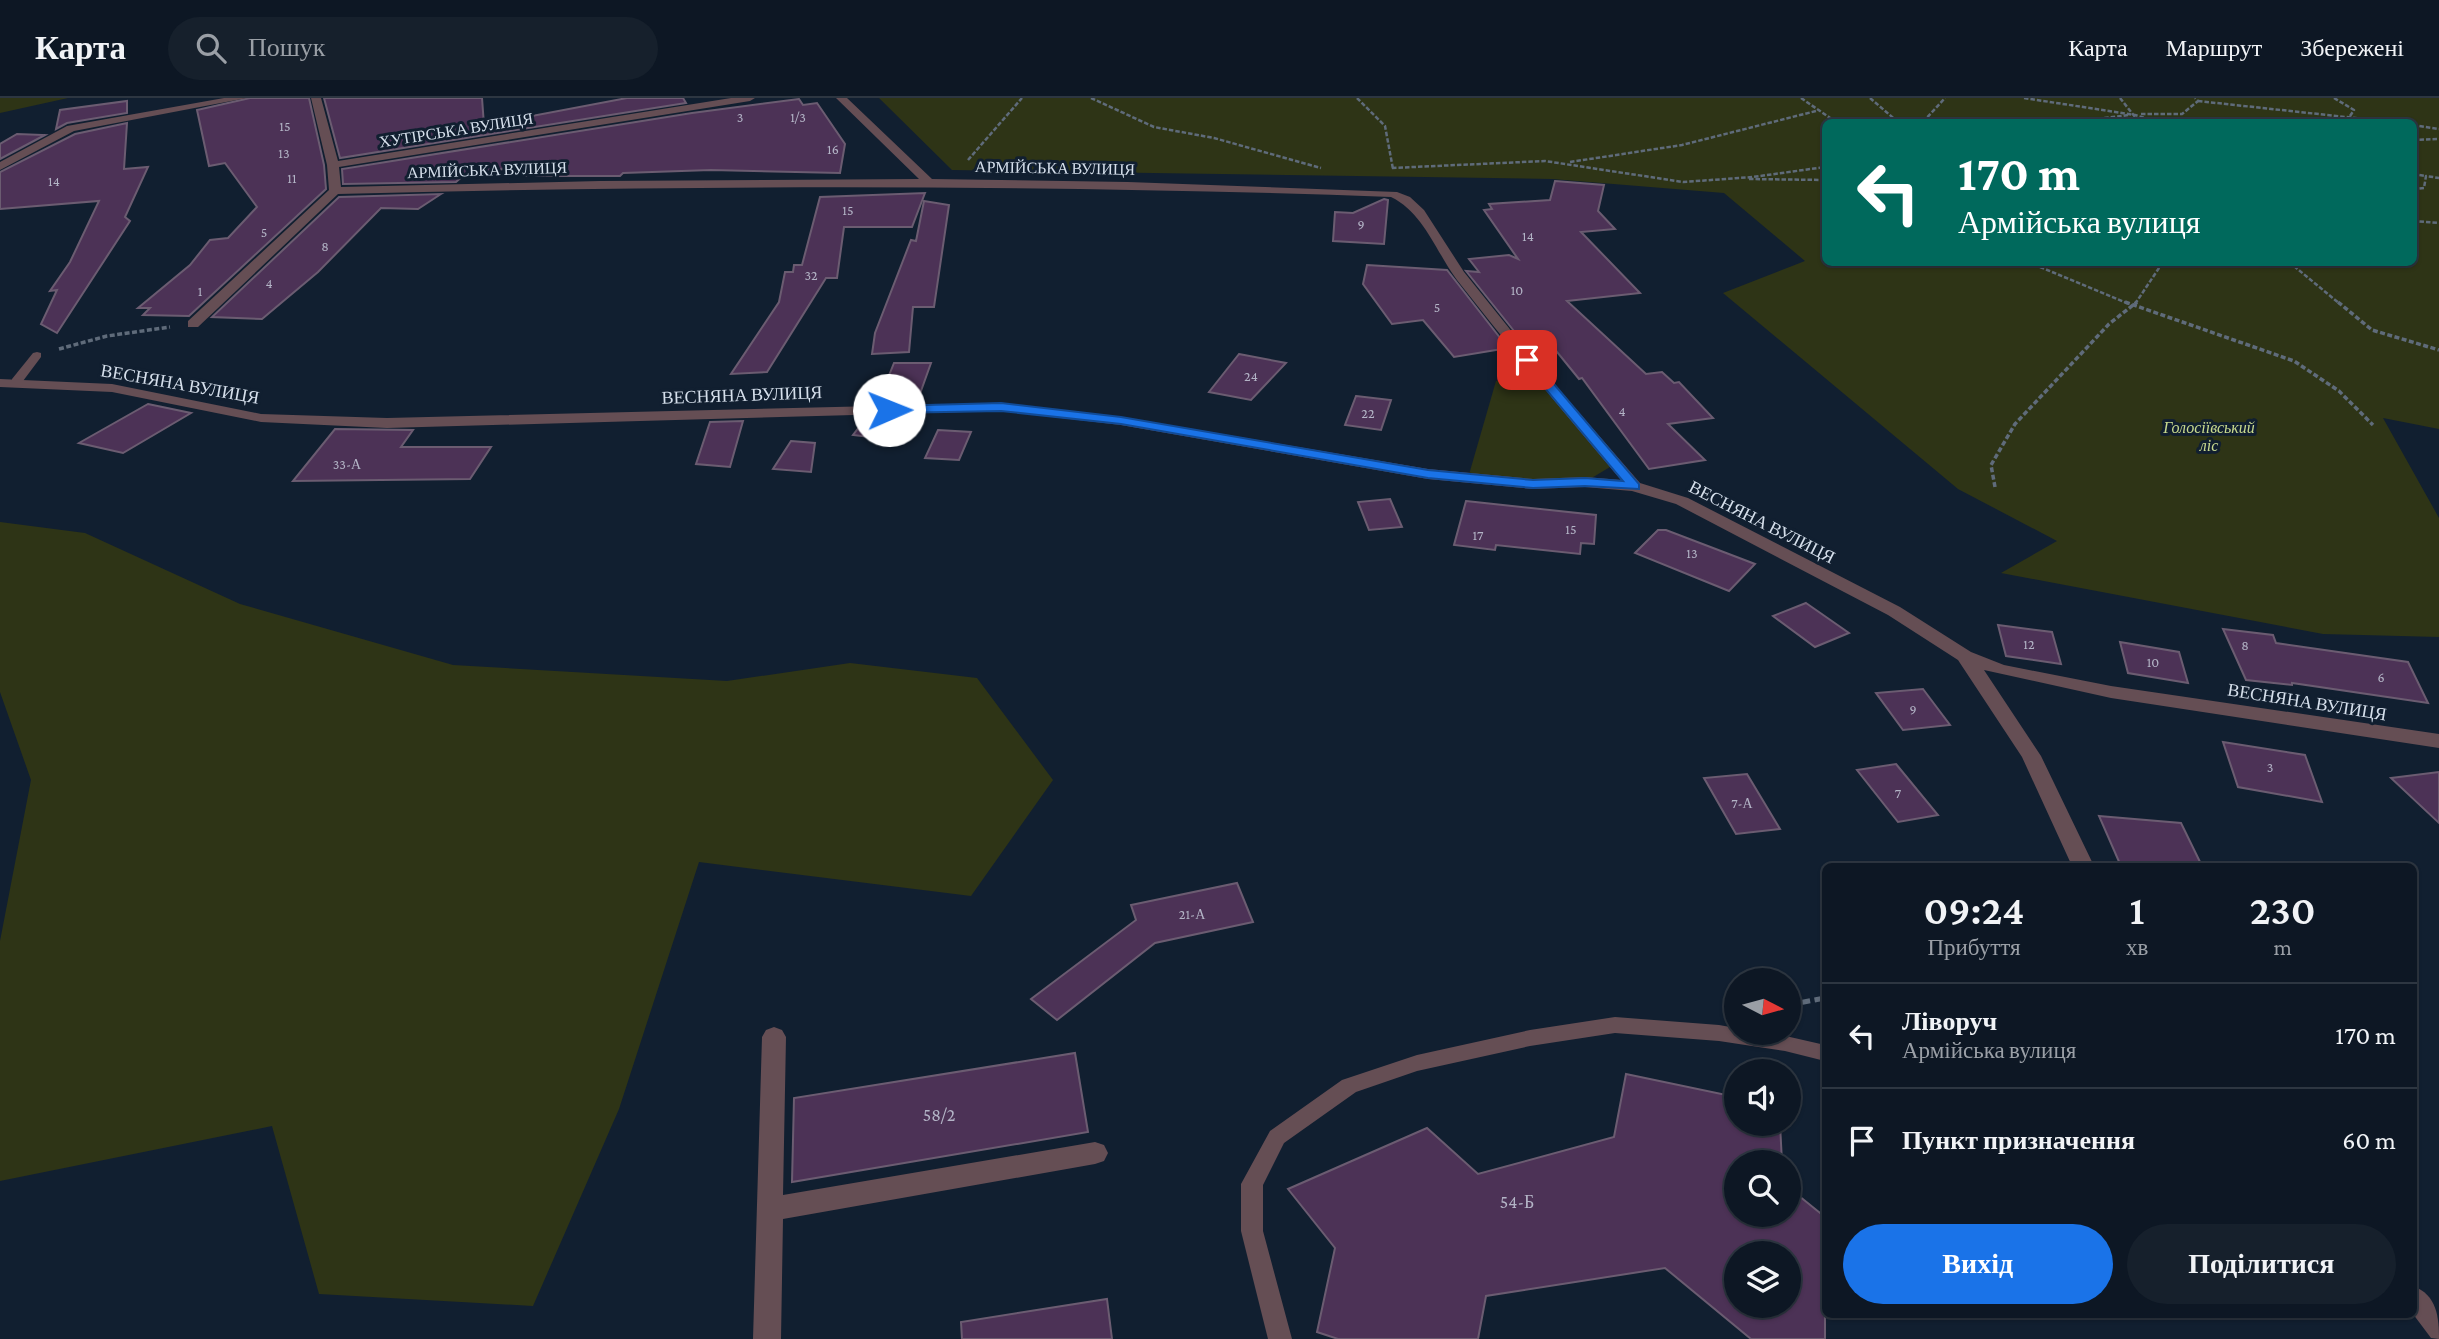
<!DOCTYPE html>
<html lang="uk">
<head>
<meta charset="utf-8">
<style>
	body { margin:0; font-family:"Crimson Pro",serif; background:#16202c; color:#f1f3f6; height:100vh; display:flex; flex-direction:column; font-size:26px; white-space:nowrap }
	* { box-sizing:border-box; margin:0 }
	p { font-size:23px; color:#9a9fa6 }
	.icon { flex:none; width:38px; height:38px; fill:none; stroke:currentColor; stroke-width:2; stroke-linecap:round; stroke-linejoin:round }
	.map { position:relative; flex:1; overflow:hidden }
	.panel { position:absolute; left:1822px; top:765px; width:595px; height:455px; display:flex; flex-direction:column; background:#0d1724; border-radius:10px; box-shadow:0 2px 5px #0004,0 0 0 2px #2d3641 }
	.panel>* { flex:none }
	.banner { position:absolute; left:1822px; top:21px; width:595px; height:147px; border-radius:10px; box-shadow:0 2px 5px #0004,0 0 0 2px #2d3641; background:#00695c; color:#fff; overflow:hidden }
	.needle { width:46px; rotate:96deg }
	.buttons { position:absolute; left:1724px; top:870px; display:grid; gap:14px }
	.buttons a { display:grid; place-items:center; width:77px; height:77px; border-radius:50%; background:#0d1724; box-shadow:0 2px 5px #0004,0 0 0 2px #2d3641; font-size:35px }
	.pin { position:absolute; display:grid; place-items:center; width:60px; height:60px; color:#fff; margin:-30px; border-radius:14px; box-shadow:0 4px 10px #0006 }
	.me { position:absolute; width:77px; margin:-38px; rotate:89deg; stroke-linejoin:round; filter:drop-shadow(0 0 5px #0008) }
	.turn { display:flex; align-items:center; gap:24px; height:147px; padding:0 21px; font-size:32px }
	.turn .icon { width:91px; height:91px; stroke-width:2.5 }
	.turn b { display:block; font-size:49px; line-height:60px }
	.eta { display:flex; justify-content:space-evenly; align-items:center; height:119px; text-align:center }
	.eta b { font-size:42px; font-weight:600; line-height:49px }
	.action { display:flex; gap:14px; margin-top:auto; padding:14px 21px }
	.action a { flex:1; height:80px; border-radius:42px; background:#1a73e8; color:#fff; font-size:28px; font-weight:600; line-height:80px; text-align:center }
	.action a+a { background:#16202c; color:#f1f3f6 }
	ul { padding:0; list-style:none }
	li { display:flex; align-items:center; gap:21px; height:105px; padding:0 21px; border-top:2px solid #2d3641 }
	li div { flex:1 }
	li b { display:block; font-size:26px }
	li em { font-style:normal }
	header { display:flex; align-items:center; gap:42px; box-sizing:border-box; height:98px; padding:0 35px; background:#0d1724; border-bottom:2px solid #2d3641 }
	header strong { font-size:33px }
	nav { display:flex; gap:38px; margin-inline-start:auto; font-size:24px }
	.search { width:490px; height:63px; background:#16202c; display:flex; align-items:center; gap:18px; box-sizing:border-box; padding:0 24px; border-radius:38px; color:#9a9fa6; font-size:26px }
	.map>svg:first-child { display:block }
	.green { fill:#2e3416; fill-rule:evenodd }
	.building { fill:#4c3256; stroke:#6b5c71; stroke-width:2; fill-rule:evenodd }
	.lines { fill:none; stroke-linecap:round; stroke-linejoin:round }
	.path-far2 { stroke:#5f6b7a; stroke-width:2.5; stroke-dasharray:4.5 2; stroke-linecap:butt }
	.path-far1 { stroke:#5f6b7a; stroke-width:3.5; stroke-dasharray:5 2.5; stroke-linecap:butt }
	.path { stroke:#5f6b7a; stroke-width:5; stroke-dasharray:9 4.5; stroke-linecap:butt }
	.service { fill:#654e54; fill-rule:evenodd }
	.minor { fill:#654e54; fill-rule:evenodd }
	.route { fill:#1a73e8; stroke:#114b97; stroke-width:2 }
	.labels { text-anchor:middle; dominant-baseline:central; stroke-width:6; stroke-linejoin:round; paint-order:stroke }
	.number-label { font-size:14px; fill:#b3b4c6 }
	.far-street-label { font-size:16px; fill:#d5dfeb; stroke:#111f30 }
	.far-park-label { font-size:16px; font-style:italic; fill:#c8d98e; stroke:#111f30 }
	.street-label { font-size:18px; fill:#d5dfeb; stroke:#111f30 }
	.near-number-label { font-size:18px; fill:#b3b4c6 }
</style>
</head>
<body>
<header>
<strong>Карта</strong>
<div class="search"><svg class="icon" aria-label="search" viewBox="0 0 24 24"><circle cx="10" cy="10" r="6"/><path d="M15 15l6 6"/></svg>Пошук</div>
<nav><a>Карта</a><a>Маршрут</a><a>Збережені</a></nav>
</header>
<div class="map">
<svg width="2439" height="1241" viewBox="0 0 2439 1241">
	<rect width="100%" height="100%" fill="#111f30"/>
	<!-- green -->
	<g class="green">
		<path d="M 0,0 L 68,0 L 0,15 Z"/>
		<path d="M 879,0 L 2439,0 L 2439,331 L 2383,320 L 2439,420 L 2439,539 L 2323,536 L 2001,475 L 2057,443 L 1958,391 L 1723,195 L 1805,163 L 1724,95 L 1552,81 L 952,72 ZM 1825,24 L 2413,24 L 2413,164 L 1825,164 Z"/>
		<path d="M 1496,283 L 1544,283 L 1615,366 L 1585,384 L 1468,380 Z"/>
		<path d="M 0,424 L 85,435 L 240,506 L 453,567 L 727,583 L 850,565 L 977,580 L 1053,682 L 971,798 L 699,764 L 619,1011 L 533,1208 L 319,1196 L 272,1028 L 0,1083 L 0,843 L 31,682 L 0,594 Z"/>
	</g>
	<!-- building -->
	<g class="building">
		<path d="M 250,0 L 309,0 L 324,67 L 326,91 L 189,218 L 143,217 L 150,210 L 138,210 L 190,167 L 210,142 L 228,140 L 257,109 L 225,65 L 209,68 L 197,12 Z"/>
		<path d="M 324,0 L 482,0 L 484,27 L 627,0 L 683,0 L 686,5 L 340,60 Z"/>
		<path d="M 799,1 L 803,7 L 817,5 L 845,46 L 840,75 L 711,72 L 623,75 L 620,78 L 526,78 L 534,67 L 465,76 L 456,84 L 343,86 L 342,71 L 692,15 Z"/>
		<path d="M 127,3 L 127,15 L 67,25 L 56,31 L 60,12 Z"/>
		<path d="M 127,25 L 124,71 L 148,69 L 125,119 L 130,123 L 57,235 L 41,226 L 57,192 L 50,193 L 70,164 L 99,103 L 0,111 L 0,74 L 75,36 Z"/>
		<path d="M 17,36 L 45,37 L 0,61 L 0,46 Z"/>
		<path d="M 1555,83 L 1604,87 L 1598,113 L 1615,131 L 1581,134 L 1640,195 L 1567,203 L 1646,276 L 1662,274 L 1674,285 L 1679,284 L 1713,320 L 1668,326 L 1705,362 L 1649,371 L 1582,280 L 1579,281 L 1549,244 L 1526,248 L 1466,173 L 1479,174 L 1469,161 L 1509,157 L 1518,161 L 1484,112 L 1492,111 L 1489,106 L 1550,102 Z"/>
		<path d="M 925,95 L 912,129 L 844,129 L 837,180 L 826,180 L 767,274 L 731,276 L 779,204 L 785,174 L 793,174 L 794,167 L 802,167 L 820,99 Z"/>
		<path d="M 441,96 L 418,111 L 381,110 L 318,174 L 262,221 L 212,219 L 339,99 Z"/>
		<path d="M 1384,101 L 1388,102 L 1384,146 L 1333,143 L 1335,114 L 1353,115 Z"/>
		<path d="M 924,103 L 949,107 L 934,209 L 913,209 L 909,254 L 872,256 L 875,235 L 911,142 L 916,143 Z"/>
		<path d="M 1367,167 L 1447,172 L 1508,250 L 1454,259 L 1423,222 L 1392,226 L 1363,186 Z"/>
		<path d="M 1239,256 L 1286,265 L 1251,302 L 1209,294 Z"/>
		<path d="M 894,265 L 931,265 L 917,304 L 878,305 Z"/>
		<path d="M 1356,298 L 1391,302 L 1381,332 L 1345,327 Z"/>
		<path d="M 148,306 L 191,315 L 123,355 L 79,345 Z"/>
		<path d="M 912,318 L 903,343 L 853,337 L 867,319 Z"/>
		<path d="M 743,323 L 730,369 L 696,366 L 710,324 Z"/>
		<path d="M 335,331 L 413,332 L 401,349 L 491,349 L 470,381 L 293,383 Z"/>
		<path d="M 938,332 L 971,334 L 959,362 L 925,360 Z"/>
		<path d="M 791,343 L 815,345 L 811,374 L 773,371 Z"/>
		<path d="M 1390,401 L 1402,429 L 1369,432 L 1358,404 Z"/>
		<path d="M 1466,403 L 1596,417 L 1594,446 L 1581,445 L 1580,456 L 1496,447 L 1495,452 L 1454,447 Z"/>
		<path d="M 1658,432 L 1666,432 L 1755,466 L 1729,493 L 1635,455 Z"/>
		<path d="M 1806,505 L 1849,535 L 1815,549 L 1773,518 Z"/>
		<path d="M 1998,527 L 2052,534 L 2061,566 L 2006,558 Z"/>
		<path d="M 2223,531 L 2273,537 L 2276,545 L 2408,564 L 2428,605 L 2292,585 L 2292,587 L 2246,582 Z"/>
		<path d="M 2120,544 L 2179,554 L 2188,585 L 2128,575 Z"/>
		<path d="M 1923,591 L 1950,627 L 1903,632 L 1876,595 Z"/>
		<path d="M 2223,644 L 2305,657 L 2322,704 L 2238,689 Z"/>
		<path d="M 1896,666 L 1938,717 L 1898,724 L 1857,672 Z"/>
		<path d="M 2439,674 L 2439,725 L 2391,680 Z"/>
		<path d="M 1747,676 L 1780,731 L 1736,736 L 1704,680 Z"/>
		<path d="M 2099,718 L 2181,725 L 2202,768 L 2120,766 Z"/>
		<path d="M 1237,785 L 1253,824 L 1155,845 L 1057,922 L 1031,901 L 1136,822 L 1131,807 Z"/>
		<path d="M 1075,955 L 1088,1034 L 792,1084 L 794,1000 Z"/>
		<path d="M 1626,976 L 1736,999 L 1736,1026 L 1780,1026 L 1782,1064 L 1736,1064 L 1736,1116 L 1788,1116 L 1788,1089 L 1825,1119 L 1825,1241 L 1751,1241 L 1665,1170 L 1486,1198 L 1478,1241 L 1338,1241 L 1317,1234 L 1335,1150 L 1288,1091 L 1427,1030 L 1478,1076 L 1614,1039 ZM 1736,1155 L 1788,1155 L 1788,1208 L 1736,1208 Z"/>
		<path d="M 1107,1201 L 1112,1241 L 962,1241 L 961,1224 Z"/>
	</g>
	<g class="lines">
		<!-- path-far2 -->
		<g class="path-far2">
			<path d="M 1091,0 L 1154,29 L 1214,40 L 1321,70"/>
			<path d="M 1357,0 L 1385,28 L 1393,71"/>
			<path d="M 1801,0 L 1836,24"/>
			<path d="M 1870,0 L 1898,24"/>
			<path d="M 2024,0 L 2135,17 L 2158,24"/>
			<path d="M 2120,0 L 2139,24"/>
			<path d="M 2334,0 L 2354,12 L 2346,24"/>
			<path d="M 2198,3 L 2392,24"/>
			<path d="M 2141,16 L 2182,16 L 2198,3 L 2195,0"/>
			<path d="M 1923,24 L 1945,0"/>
			<path d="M 2072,24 L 2129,17"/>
			<path d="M 2413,27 L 2439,31"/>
			<path d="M 2413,42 L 2439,41"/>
			<path d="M 968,62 L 1022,0"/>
			<path d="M 1570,64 L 1682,47 L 1816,13"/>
			<path d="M 1392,70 L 1545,63 L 1683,84 L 1753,79 L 1825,69"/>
			<path d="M 2413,76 L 2426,78"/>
			<path d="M 1749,81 L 1825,82"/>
			<path d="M 2413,91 L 2424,90 L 2426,78 L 2439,80"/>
			<path d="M 2413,123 L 2439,125"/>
			<path d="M 2028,164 L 2129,206"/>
			<path d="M 2289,164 L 2340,206"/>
			<path d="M 1920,166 L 2010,168 L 2027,165"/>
			<path d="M 2135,206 L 2163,164"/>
		</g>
		<!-- path-far1 -->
		<g class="path-far1">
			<path d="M 2125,204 L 2294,263 L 2339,293 L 2373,327"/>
			<path d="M 2338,204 L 2372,232 L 2439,252"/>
			<path d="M 59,251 L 107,238 L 170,229"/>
			<path d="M 1995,389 L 1991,367 L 2015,326 L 2109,226 L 2137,204"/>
		</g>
		<!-- path -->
		<path class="path" d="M 1788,907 L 1825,900"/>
		<!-- service -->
		<g class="service">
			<path d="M 37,254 L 41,255 L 41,259 L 20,287 L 12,287 L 12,281 L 33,255 Z"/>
			<path d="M 1615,919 L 1719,927 L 1736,930 L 1736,934 L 1768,934 L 1825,947 L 1825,963 L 1785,953 L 1719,943 L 1615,935 L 1530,948 L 1417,973 L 1356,994 L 1284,1045 L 1263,1087 L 1263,1133 L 1292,1241 L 1268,1241 L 1241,1133 L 1241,1086 L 1270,1033 L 1342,982 L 1417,957 L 1530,932 Z"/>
			<path d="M 2413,1188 C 2437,1197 2439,1219 2439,1241 L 2431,1240 L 2413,1216 Z"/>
		</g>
		<!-- minor -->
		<g class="minor">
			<path d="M 224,0 L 247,0 L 74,33 L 0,72 L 0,64 L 67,28 Z"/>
			<path d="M 311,0 L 321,0 L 338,63 L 731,0 L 755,0 L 750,3 L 339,69 L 341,89 L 600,83 L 919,81 L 836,0 L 847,0 L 932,81 L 1128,84 L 1397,94 L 1410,99 L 1424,112 L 1464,174 L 1549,280 L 1640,385 L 1688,400 L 1900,509 L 1971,554 L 2004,567 L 2111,588 L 2439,636 L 2439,650 L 2111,600 L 1984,572 L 2041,658 L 2094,768 L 2072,768 L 2022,659 L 1958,562 L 1888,517 L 1676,406 L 1632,393 L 1585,389 L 1533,391 L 1428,381 L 1121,327 L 1001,313 L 387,330 L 261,324 L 112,294 L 0,289 L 0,281 L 112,286 L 261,316 L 387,320 L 1001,305 L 1121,319 L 1428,371 L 1533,381 L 1585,379 L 1621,382 C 1565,316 1510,250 1457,182 C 1436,154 1424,115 1391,99 C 1040,86 689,87 338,96 L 198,229 L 188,229 L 188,223 L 329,92 L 327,67 Z"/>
			<path d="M 774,929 L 782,932 L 786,939 L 783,1097 L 1095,1044 L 1104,1047 L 1108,1055 L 1104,1063 L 1095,1066 L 783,1121 L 781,1241 L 753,1241 L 762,939 L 766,932 Z"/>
		</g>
	</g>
	<!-- route -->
	<path class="route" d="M 1527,258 L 1531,259 L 1639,386 L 1639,391 L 1585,388 L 1533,390 L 1428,380 L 1121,326 L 1001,313 L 889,315 L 883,312 L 889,308 L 1001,305 L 1121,319 L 1428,372 L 1533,382 L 1585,380 L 1623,383 L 1523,264 L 1523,259 Z"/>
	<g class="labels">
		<!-- number labels -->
		<g class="number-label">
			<text x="740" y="19">3</text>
			<text x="798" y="19">1/3</text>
			<text x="285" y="28">15</text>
			<text x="833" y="51">16</text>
			<text x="284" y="55">13</text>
			<text x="292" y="80">11</text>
			<text x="54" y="83">14</text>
			<text x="848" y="112">15</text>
			<text x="1361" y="126">9</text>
			<text x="264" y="134">5</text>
			<text x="1528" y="138">14</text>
			<text x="325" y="148">8</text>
			<text x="811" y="177">32</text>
			<text x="269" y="185">4</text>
			<text x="1517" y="192">10</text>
			<text x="200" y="193">1</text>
			<text x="1437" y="209">5</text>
			<text x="1251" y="278">24</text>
			<text x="1622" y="313">4</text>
			<text x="1368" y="315">22</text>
			<text x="347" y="366">33-А</text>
			<text x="1571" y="431">15</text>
			<text x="1478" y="437">17</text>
			<text x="1692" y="455">13</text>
			<text x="2029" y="546">12</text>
			<text x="2245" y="547">8</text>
			<text x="2153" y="564">10</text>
			<text x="2381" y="579">6</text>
			<text x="1913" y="611">9</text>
			<text x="2270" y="669">3</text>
			<text x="1898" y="695">7</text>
			<text x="1742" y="705">7-А</text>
			<text x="1192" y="816">21-А</text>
		</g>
		<!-- far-street labels -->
		<g class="far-street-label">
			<text transform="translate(456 32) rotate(-9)">ХУТІРСЬКА ВУЛИЦЯ</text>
			<text transform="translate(1055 70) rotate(1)">АРМІЙСЬКА ВУЛИЦЯ</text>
			<text transform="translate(487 72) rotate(-2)">АРМІЙСЬКА ВУЛИЦЯ</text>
		</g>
		<!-- far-park labels -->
		<g class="far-park-label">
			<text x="2209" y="329">Голосіївський<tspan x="2209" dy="18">ліс</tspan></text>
		</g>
		<!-- street labels -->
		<g class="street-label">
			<text transform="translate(180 286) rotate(10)">ВЕСНЯНА ВУЛИЦЯ</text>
			<text transform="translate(742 297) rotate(-2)">ВЕСНЯНА ВУЛИЦЯ</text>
			<text transform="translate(1762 424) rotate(27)">ВЕСНЯНА ВУЛИЦЯ</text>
			<text transform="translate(2307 604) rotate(9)">ВЕСНЯНА ВУЛИЦЯ</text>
		</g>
		<!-- near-number labels -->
		<g class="near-number-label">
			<text x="939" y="1017">58/2</text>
			<text x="1517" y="1104">54-Б</text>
		</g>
	</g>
</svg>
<div class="buttons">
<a><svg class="needle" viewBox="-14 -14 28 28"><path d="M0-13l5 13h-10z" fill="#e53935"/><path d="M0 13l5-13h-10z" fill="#9a9fa6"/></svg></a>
<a><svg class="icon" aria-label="sound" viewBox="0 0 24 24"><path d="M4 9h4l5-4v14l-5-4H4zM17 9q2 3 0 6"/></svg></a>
<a><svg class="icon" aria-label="search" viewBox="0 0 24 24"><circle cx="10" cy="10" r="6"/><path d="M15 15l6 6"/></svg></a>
<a><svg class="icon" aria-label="layers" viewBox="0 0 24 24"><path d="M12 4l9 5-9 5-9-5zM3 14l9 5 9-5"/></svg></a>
</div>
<div class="pin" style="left:1527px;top:262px;background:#d93025"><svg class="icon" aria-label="arrive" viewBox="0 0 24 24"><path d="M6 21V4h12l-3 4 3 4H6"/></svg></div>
<svg class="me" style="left:889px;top:312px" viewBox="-20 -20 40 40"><circle r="19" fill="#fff"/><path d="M0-13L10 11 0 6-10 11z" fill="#1a73e8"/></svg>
<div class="banner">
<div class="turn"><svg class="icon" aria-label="left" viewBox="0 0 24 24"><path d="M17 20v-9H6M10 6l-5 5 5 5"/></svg><div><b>170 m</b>Армійська вулиця</div></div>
</div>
<section class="panel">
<div class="eta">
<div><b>09:24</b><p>Прибуття</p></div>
<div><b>1</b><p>хв</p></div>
<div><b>230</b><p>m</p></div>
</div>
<ul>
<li><svg class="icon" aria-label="left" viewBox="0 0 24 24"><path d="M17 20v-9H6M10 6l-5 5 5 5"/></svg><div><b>Ліворуч</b><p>Армійська вулиця</p></div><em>170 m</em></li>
<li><svg class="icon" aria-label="arrive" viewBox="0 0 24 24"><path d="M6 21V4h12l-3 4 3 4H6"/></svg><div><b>Пункт призначення</b></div><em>60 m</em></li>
</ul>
<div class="action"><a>Вихід</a><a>Поділитися</a></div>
</section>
</div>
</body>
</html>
